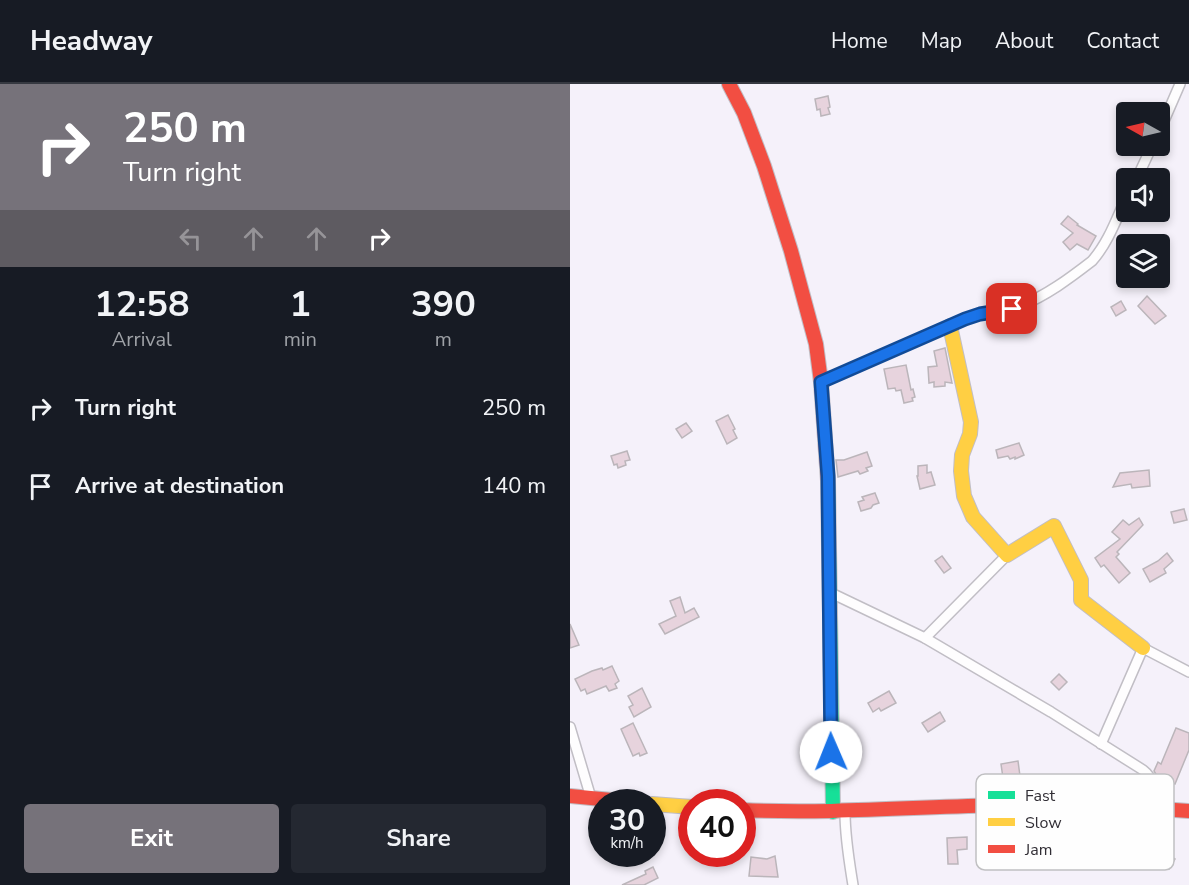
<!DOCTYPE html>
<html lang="en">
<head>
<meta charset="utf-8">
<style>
	body { margin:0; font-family:"Nunito Sans",sans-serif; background:#242831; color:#f1f3f6; height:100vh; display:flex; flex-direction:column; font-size:22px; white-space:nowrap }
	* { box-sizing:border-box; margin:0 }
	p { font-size:20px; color:#9ea1a6 }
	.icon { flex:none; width:33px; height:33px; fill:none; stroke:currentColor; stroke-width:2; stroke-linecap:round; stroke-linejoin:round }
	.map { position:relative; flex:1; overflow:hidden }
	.sheet { display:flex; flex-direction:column; background:#171b24; width:570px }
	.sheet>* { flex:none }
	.hud { background:#76727a; color:#fff; overflow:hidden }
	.needle { width:39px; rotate:278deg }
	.buttons { position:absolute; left:546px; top:18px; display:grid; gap:12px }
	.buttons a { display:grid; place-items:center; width:54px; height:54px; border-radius:6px; background:#171b24; box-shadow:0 3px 9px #0003; font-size:30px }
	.speed { position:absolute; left:18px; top:705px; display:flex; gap:12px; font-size:30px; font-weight:700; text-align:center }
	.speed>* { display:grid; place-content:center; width:78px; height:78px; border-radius:50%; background:#171b24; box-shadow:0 3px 9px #0003; line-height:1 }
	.speed small { font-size:15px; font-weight:400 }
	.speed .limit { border:9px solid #d22; background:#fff; color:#111 }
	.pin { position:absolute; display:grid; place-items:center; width:51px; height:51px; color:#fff; margin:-26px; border-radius:12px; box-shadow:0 3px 9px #0006 }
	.me { position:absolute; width:66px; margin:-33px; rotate:359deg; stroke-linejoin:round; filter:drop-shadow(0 0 4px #0008) }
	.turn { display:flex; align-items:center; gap:21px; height:126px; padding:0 24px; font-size:27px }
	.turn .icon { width:78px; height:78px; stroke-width:2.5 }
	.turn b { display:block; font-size:42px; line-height:51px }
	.lanes { display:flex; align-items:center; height:57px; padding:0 24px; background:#0003; justify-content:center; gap:30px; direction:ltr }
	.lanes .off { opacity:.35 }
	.eta { display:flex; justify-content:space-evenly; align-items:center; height:102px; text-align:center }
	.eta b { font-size:36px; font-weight:700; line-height:42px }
	.action { display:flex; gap:12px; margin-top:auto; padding:12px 24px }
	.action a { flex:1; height:69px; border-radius:6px; background:#76727a; color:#fff; font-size:24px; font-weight:700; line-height:69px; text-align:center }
	.action a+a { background:#242831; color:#f1f3f6 }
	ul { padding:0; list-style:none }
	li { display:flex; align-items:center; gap:18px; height:78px; padding:0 24px }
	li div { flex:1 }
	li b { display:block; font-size:22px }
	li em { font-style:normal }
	header { display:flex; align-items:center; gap:36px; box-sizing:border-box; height:84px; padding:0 30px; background:#171b24; border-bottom:2px solid #363941 }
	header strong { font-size:28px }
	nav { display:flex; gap:33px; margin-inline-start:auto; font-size:21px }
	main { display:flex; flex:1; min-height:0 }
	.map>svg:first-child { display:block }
	.building { fill:#e7d3dd; stroke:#bbb5ba; stroke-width:1.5 }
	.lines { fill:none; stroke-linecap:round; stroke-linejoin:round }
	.street-casing { stroke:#c1bec5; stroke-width:12 }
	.fast-casing { stroke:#c1bec5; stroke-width:16 }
	.slow-casing { stroke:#c1bec5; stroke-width:16 }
	.jam-casing { stroke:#c1bec5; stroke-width:16 }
	.street { stroke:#fefdfe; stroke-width:9 }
	.fast { stroke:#16e098; stroke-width:14 }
	.slow { stroke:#ffcf43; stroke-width:14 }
	.jam { stroke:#f24e42; stroke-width:14 }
	.route-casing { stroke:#114b97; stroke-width:15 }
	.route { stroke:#1a73e8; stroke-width:10 }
	.key { fill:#fefefe; stroke:#c0c0c2; stroke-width:1.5 }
	.key-label { font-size:16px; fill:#312e35 }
</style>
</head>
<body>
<header>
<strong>Headway</strong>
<nav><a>Home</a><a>Map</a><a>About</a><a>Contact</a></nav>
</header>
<main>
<section class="sheet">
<div class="hud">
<div class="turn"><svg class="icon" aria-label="right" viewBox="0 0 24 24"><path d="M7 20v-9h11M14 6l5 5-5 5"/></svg><div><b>250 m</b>Turn right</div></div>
<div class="lanes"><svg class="icon off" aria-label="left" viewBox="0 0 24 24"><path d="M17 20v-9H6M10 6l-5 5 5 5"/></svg><svg class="icon off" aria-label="ahead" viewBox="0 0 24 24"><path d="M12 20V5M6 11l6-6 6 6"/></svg><svg class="icon off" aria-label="ahead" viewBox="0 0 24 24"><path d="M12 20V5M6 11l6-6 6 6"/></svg><svg class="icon" aria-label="right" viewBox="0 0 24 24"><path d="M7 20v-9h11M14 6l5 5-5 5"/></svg></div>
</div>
<div class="eta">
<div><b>12:58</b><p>Arrival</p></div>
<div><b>1</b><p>min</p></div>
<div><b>390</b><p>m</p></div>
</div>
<ul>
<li><svg class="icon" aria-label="right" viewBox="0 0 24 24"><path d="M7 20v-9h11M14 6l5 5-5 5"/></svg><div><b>Turn right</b></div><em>250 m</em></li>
<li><svg class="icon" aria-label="arrive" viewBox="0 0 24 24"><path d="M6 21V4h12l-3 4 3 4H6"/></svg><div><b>Arrive at destination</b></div><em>140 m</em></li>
</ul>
<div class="action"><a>Exit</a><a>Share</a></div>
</section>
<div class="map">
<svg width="619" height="801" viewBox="0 0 619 801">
	<rect width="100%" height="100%" fill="#f5f1fa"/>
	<!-- building -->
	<g class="building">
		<path d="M 258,12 L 260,23 L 258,24 L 260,30 L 251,32 L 250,25 L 247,26 L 245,15 Z"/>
		<path d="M 498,132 L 508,140 L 507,141 L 526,152 L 518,166 L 507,160 L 500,166 L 493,158 L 503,149 L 491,140 Z"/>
		<path d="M 577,212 L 596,232 L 585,240 L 568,222 Z"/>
		<path d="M 551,217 L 556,226 L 546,232 L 541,223 Z"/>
		<path d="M 375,264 L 382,299 L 375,298 L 375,302 L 364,303 L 364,298 L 359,299 L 358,283 L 367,282 L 364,267 Z"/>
		<path d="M 336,281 L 341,306 L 343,305 L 345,313 L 342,314 L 343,317 L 334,319 L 331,306 L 326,307 L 325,304 L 318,305 L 314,285 Z"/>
		<path d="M 158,331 L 165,345 L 163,346 L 167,354 L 157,360 L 146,337 Z"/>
		<path d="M 116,339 L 122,347 L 112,354 L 106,345 Z"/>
		<path d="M 449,359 L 454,371 L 445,375 L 445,373 L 440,375 L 438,372 L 428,374 L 426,366 Z"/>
		<path d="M 57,367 L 60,376 L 55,377 L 56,381 L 48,384 L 47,380 L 44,381 L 41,372 Z"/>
		<path d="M 297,368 L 302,382 L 296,384 L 298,387 L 290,390 L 288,387 L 268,393 L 266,376 L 274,376 Z"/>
		<path d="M 357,381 L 357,389 L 361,388 L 365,401 L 350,405 L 347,392 L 348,392 L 348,382 Z"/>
		<path d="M 579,386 L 580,402 L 562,404 L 561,400 L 543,403 L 550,389 Z"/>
		<path d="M 305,409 L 309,419 L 303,421 L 301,424 L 291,427 L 288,418 L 294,416 L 292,413 Z"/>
		<path d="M 614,425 L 617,436 L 604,439 L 601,428 Z"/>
		<path d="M 569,434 L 573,441 L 547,468 L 549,470 L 546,473 L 560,489 L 549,499 L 534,481 L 531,483 L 525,474 L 550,455 L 542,448 L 553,436 L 559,441 Z"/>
		<path d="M 597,469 L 603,477 L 594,485 L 596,489 L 580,498 L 573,485 L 588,477 Z"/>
		<path d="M 372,472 L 381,484 L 374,489 L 365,477 Z"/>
		<path d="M 110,513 L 115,529 L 124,524 L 129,533 L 95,550 L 89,540 L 106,532 L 100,517 Z"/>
		<path d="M 0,540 L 9,561 L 0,564 Z"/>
		<path d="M 42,582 L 49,597 L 45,600 L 47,604 L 39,607 L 36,602 L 17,610 L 15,605 L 11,607 L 5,595 L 22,587 L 32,584 L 33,586 Z"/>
		<path d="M 489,590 L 497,598 L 489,606 L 481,598 Z"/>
		<path d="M 72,604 L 81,623 L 64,633 L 59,623 L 63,621 L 58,612 Z"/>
		<path d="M 319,607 L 326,619 L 311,627 L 309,624 L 303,628 L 298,619 Z"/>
		<path d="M 370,628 L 375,637 L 358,648 L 352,639 Z"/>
		<path d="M 63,639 L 77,669 L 70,672 L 69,669 L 63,672 L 51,645 Z"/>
		<path d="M 606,644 L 619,649 L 619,666 L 605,700 L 587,692 L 584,687 L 588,678 L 591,680 Z"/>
		<path d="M 448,677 L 450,692 L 433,694 L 431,680 Z"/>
		<path d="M 397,753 L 397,765 L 387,766 L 388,780 L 378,780 L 377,754 Z"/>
		<path d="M 596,769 L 605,775 L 599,785 L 589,779 Z"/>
		<path d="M 205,772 L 208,793 L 179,792 L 181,773 L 197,775 Z"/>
		<path d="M 83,783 L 88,794 L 74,801 L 52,801 L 76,790 L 75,787 Z"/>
	</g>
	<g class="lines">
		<defs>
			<g id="street">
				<path d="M 590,46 L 610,0"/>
				<path d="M 567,94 L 582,62"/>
				<path d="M 251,298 L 395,235 C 413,229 433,228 450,222 C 476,212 500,194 522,177 C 538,159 546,136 556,114"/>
				<path d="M 259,508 L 355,554 L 481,628 L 573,686 C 586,696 584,709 584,724"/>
				<path d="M 355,554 L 437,471"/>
				<path d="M 0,643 L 21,714"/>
				<path d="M 531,660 L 573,564 L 619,588"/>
				<path d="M 275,728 C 275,754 279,776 283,801"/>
			</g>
			<path id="fast" d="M 258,397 L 263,728"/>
			<g id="slow">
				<path d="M 380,242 L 401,338 L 400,350 L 392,371 L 391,387 L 394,412 L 403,433 L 437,471 L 484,442 L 511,496 L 511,516 L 573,564"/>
				<path d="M 82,720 L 122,723"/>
			</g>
			<g id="jam">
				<path d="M 159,0 L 174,29 L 194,82 L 221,167 L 246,260 L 251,298 L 258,397"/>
				<path d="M 0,712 L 62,718"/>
				<path d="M 172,726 C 259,730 345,723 432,721 C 494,720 557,722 619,727"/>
			</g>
		</defs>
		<!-- street casing -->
		<use href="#street" class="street-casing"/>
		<!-- fast casing -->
		<use href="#fast" class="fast-casing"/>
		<!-- slow casing -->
		<use href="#slow" class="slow-casing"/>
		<!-- jam casing -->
		<use href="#jam" class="jam-casing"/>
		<!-- street -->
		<use href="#street" class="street"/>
		<!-- fast -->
		<use href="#fast" class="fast"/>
		<!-- slow -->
		<use href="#slow" class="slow"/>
		<!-- jam -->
		<use href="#jam" class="jam"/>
	</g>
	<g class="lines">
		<defs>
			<path id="route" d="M 261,668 L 258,392 L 251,298 L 395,235 L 410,230 L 442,225"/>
		</defs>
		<!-- route casing -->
		<use href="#route" class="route-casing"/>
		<!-- route -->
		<use href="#route" class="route"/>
	</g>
	<!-- legend -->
	<rect x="406" y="690" width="198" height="96" rx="9" class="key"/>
	<rect x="418" y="707" width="27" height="8" fill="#16e098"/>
	<rect x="418" y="734" width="27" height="8" fill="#ffcf43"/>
	<rect x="418" y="761" width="27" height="8" fill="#f24e42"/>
	<g class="key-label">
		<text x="455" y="717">Fast</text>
		<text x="455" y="744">Slow</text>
		<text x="455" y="771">Jam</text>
	</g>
</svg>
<div class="buttons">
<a><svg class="needle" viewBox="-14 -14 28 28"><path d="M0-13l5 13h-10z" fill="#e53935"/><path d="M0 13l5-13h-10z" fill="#9ea1a6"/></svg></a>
<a><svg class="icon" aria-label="sound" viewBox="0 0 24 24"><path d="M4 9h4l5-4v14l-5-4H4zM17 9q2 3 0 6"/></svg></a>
<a><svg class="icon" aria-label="layers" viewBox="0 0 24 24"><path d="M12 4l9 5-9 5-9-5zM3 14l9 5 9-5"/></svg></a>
</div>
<div class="speed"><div>30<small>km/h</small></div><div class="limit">40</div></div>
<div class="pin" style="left:442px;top:225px;background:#d93025"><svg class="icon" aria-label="arrive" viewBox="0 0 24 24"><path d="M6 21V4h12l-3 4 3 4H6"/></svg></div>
<svg class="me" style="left:261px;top:668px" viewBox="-20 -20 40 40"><circle r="19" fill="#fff"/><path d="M0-13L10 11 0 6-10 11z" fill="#1a73e8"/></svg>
</div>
</main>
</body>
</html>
